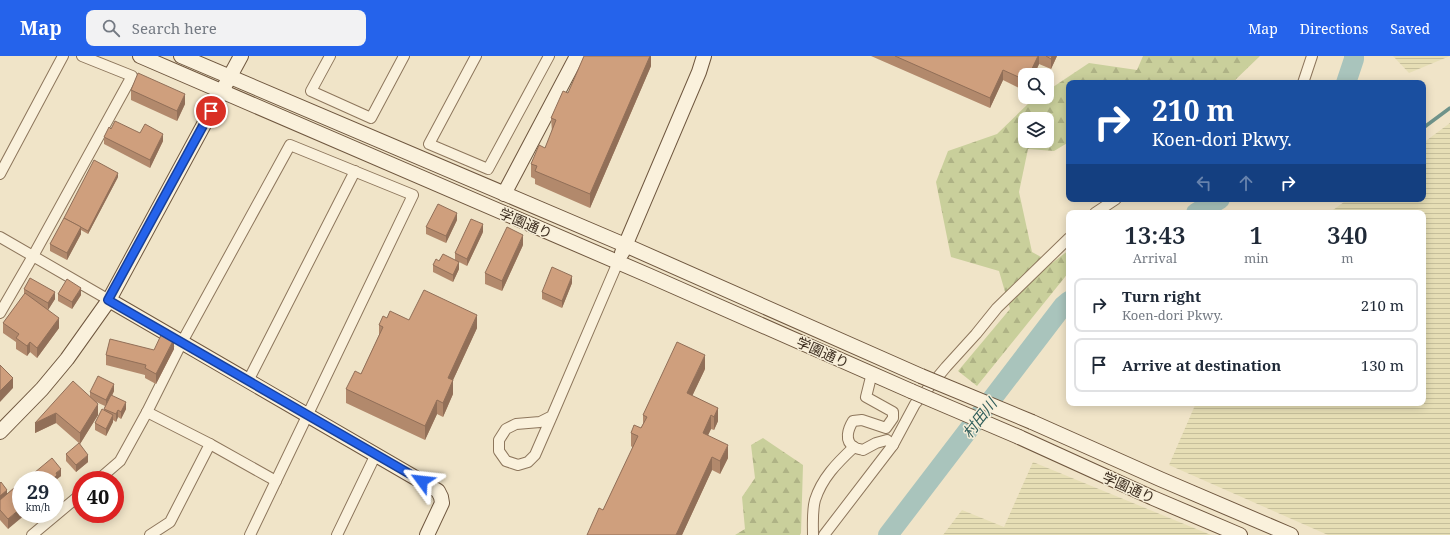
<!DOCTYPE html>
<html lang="en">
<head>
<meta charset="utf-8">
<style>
	body { margin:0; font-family:"Noto Serif","Noto Sans JP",serif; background:#f2f2f3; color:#1f2937; height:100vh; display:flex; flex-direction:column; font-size:15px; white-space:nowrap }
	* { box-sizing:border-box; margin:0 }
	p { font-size:13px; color:#747a83 }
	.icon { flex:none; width:22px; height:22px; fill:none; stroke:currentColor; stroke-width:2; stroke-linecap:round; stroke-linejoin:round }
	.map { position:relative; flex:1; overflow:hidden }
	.drawer { position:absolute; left:1066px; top:154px; width:360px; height:196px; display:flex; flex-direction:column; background:#fff; border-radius:8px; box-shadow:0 2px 10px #0003 }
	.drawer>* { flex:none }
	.guide { position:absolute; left:1066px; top:24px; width:360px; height:122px; border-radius:8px; box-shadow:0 2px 10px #0003; background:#1a4fa0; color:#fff; overflow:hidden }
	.fabs { position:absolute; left:1018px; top:12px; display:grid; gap:8px }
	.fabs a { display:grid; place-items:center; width:36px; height:36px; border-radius:8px; background:#fff; box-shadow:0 2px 10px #0003; font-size:20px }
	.speed { position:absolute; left:12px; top:415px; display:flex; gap:8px; font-size:20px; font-weight:700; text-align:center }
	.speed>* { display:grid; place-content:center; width:52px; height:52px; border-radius:50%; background:#fff; box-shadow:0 2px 10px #0003; line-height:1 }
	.speed small { font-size:10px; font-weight:400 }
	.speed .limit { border:6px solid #d22; background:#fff; color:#111 }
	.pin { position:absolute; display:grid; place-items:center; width:34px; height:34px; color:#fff; margin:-17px; border:2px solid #fff; border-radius:50%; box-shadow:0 1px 4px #0007 }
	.me { position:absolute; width:44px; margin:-22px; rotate:300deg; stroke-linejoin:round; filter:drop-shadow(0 0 3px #0008) }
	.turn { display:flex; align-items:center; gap:14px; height:84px; padding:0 20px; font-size:18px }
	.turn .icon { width:52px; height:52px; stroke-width:2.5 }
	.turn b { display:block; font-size:28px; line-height:34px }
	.lanes { display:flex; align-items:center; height:38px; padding:0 20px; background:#0003; justify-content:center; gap:20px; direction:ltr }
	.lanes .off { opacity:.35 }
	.eta { display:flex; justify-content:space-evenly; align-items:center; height:68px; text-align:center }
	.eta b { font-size:24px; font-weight:600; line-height:28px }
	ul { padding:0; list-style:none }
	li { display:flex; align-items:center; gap:12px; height:54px; margin:0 8px 6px; padding:0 12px; border:2px solid #e0e1e3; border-radius:8px }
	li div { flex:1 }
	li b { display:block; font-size:15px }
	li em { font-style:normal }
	header { display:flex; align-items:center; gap:24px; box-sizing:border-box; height:56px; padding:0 20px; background:#2563eb; color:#fff }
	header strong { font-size:19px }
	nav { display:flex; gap:22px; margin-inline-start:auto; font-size:14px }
	.search { width:280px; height:36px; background:#f2f2f3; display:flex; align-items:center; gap:10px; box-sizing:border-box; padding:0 14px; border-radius:8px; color:#747a83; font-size:15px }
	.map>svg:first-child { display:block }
	.farmland { fill:url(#farmland-rules) }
	.forest { fill:url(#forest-firs); fill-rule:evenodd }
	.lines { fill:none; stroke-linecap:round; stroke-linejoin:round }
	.stream { stroke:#6f938a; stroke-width:3.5 }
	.river { stroke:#a9c4bc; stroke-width:20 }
	.street-casing { stroke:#8d765c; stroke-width:12 }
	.secondary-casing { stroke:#6f573f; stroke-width:16 }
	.street { stroke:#faf1dc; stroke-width:10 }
	.secondary { stroke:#faf1dc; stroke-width:14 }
	.secondary-bridge-casing { stroke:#6f573f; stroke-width:16; stroke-linecap:butt }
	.secondary-bridge { stroke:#faf1dc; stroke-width:14 }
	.wall { fill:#b2896c }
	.shaded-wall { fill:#916f58 }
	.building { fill:#cf9f7d; stroke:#916f58 }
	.route-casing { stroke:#184099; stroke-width:10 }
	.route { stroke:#2563eb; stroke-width:7 }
	.labels { text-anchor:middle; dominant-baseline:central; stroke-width:3; stroke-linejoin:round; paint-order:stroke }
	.street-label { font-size:14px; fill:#3d2e20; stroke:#f7eed8 }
	.water-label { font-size:15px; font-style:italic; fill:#2f5d5a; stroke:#f7eed8 }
</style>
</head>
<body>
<header>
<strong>Map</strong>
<div class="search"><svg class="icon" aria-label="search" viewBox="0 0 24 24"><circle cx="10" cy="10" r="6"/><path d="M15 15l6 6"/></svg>Search here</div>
<nav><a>Map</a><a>Directions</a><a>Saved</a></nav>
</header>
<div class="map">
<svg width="1450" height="479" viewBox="0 0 1450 479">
	<defs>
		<pattern id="farmland-rules" width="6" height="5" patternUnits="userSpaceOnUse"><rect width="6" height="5" fill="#e6deb5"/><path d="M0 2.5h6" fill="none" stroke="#c6bf9b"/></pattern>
		<pattern id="forest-firs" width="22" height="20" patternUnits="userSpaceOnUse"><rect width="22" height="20" fill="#c9cf9b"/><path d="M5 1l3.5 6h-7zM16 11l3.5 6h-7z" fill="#aeb285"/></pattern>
	</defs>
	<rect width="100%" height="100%" fill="#f0e4c8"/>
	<!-- farmland -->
	<g class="farmland">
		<path d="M 1393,0 L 1450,0 L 1409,17 Z"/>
		<path d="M 1450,67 L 1450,479 L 1328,479 L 1169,409 L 1196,347 L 1423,347 L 1423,157 L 1329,157 L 1348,143 L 1423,143 L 1423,87 Z"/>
		<path d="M 1033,406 L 1211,479 L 943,479 L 962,454 L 1004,471 Z"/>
	</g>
	<!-- forest -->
	<g class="forest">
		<path d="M 1143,0 L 1260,0 L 1232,27 L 1069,27 L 1069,86 L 1054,95 L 1028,93 L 1019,136 L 1032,196 L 1052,207 L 1069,194 L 1069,216 L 977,330 L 958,315 L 1010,253 L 999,215 L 951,201 L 936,126 L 948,95 L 997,78 L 1030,46 L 1038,41 L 1047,41 L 1047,35 L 1089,7 L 1137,14 ZM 1025,63 L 1047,63 L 1047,85 L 1025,85 Z"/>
		<path d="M 763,382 L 803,409 L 801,477 L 800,479 L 735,479 L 745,473 L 742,441 L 755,422 L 751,389 Z"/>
	</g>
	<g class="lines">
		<!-- stream -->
		<path class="stream" d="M 1423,72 L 1450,52"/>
		<!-- river -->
		<g class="river">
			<path d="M 1346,27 L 1354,3 L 1354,0"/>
			<path d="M 1196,157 L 1220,143"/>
			<path d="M 888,479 L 1063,250 L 1069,245"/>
		</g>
		<defs>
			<g id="street">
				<path d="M 330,0 L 311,35 L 371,62 L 404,0"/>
				<path d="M 476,0 L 429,88 L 488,113 L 549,0"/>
				<path d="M 1303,27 L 1312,0"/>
				<path d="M 0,118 L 63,0"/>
				<path d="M 1095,157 L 1116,143"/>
				<path d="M 0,181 L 109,244"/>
				<path d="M 0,257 L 33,200 L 132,20 L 82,0"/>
				<path d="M 872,317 L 866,341 L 893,356 L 893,362 L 886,372 L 862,364 L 853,365 C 848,373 844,385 854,391 C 856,393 861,393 863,394 L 876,387 L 887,384 L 893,389"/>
				<path d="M 248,325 L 355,115"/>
				<path d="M 147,356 L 210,388 L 276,425"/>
				<path d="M 552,360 L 540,366 L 516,368 L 506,373 L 499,384 L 499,395 L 506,405 L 518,409 L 528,406 L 535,399 L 552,360 L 618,206"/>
				<path d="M 98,424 L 120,405 L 147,356 L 182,286 L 290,89 L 413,139 L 250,479"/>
				<path d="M 32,479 L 81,438"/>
				<path d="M 150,479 L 170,466 L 210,388"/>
				<path d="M 337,479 L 376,398"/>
				<path d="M 813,479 C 813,468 812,455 815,444 C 822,422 837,407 854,391"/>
				<path d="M 824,479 L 893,389 L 915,348 L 946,311 L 976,278 L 997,252 L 1069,182"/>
			</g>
			<g id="secondary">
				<path d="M 140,0 L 650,220 L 911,335"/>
				<path d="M 181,0 L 625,189 L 921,320"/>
				<path d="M 504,138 L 577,0"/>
				<path d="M 622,197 L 699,16 L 704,0"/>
				<path d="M 109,244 L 438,435 L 441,441 L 442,447 L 427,479"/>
				<path d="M 1032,366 L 1160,423 L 1291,479"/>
				<path d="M 0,376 L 42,333 L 67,303 L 109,244 L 241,0"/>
				<path d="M 1019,381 L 1153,442 L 1240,479"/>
			</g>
		</defs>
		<!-- street casing -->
		<use href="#street" class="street-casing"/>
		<!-- secondary casing -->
		<use href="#secondary" class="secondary-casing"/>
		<!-- street -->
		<use href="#street" class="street"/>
		<!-- secondary -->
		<use href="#secondary" class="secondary"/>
		<defs>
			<g id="secondary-bridge">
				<path d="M 921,320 L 1032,366"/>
				<path d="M 911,335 L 1019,381"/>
			</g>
		</defs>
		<!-- secondary-bridge casing -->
		<use href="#secondary-bridge" class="secondary-bridge-casing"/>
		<!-- secondary-bridge -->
		<use href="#secondary-bridge" class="secondary-bridge"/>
	</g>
	<!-- wall -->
	<g class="wall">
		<path d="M 651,0 L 651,10 L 590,152 L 535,128 L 535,123 L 531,121 L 531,108 L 545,92 L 552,76 L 551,62 L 568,37 Z"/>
		<path d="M 871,0 L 1057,0 L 1051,13 L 1039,8 L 1034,19 L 1025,19 L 1025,35 L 1003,24 L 990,52 Z"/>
		<path d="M 131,34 L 185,48 L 177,65 L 131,44 Z"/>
		<path d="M 111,73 L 140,77 L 163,85 L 150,112 L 104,88 L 104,81 Z"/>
		<path d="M 118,121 L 88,178 L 81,174 L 81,178 L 67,204 L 50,195 L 50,188 L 64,163 L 64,162 Z"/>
		<path d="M 457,164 L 446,187 L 426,178 L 426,171 Z"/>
		<path d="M 483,176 L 467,210 L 459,206 L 459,213 L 453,226 L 433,216 L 433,209 L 455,204 L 455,197 Z"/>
		<path d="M 523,189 L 502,235 L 485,228 L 485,217 Z"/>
		<path d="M 572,227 L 562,252 L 542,243 L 542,236 Z"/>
		<path d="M 24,233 L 55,243 L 48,254 L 59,272 L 37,302 L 30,296 L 27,300 L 16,293 L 16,286 L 3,277 L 3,267 L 24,239 Z"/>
		<path d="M 58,238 L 81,239 L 72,253 L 58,245 Z"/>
		<path d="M 387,262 L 477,272 L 453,324 L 453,338 L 443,361 L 437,358 L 425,384 L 346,347 L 346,333 L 361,318 L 379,279 L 379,269 Z"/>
		<path d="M 174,293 L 156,328 L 145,322 L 145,319 L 106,309 L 106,299 Z"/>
		<path d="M 705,313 L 692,340 L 718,352 L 718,365 L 714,374 L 711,373 L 708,379 L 728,402 L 720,418 L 712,414 L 682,479 L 587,479 L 603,454 L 633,392 L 631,390 L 631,377 L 641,372 L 643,368 L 643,359 Z"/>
		<path d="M 114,335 L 112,340 L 126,353 L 121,363 L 118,361 L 116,366 L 113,364 L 113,366 L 106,380 L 95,374 L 95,367 L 104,354 L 105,350 L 94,345 L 98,359 L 80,388 L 56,367 L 35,377 L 35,367 L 90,341 L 90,336 Z"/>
		<path d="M 66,398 L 88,406 L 76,416 L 66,405 Z"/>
		<path d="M 34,417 L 61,420 L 57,423 L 57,426 L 55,428 L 55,424 L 34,424 Z"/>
		<path d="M 21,426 L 8,473 L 0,464 L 0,427 L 7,438 Z"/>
	</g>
	<!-- shaded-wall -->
	<g class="shaded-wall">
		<path d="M 650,0 L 651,0 L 651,10 L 590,152 L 590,138 Z"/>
		<path d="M 1038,0 L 1039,0 L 1039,8 L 1034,19 L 1029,19 Z"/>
		<path d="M 1052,0 L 1057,0 L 1051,13 L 1051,3 Z"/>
		<path d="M 1003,14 L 1003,24 L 990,52 L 990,42 Z"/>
		<path d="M 185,38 L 185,48 L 177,65 L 177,55 Z"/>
		<path d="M 163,78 L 163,85 L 150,112 L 150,104 Z"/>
		<path d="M 118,117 L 118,121 L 88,178 L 88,175 Z"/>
		<path d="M 457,157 L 457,164 L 446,187 L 446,180 Z"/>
		<path d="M 483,168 L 483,176 L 467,210 L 467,203 Z"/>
		<path d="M 81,171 L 81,178 L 67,204 L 67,197 Z"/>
		<path d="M 523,179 L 523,189 L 502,235 L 502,225 Z"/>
		<path d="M 459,206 L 459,213 L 453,226 L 453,219 Z"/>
		<path d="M 572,220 L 572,227 L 562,252 L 562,245 Z"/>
		<path d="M 81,232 L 81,239 L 72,253 L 72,246 Z"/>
		<path d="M 55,236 L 55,243 L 48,254 L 48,247 Z"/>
		<path d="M 477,259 L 477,272 L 448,335 L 448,322 Z"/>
		<path d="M 59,262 L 59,272 L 37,302 L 37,292 Z"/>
		<path d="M 174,283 L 174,293 L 156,328 L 156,318 Z"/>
		<path d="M 30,286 L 30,296 L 27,300 L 27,290 Z"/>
		<path d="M 705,299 L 705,313 L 687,351 L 687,337 Z"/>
		<path d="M 13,322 L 13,332 L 0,346 L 0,335 Z"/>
		<path d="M 453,324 L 453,338 L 443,361 L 443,347 Z"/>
		<path d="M 114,328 L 114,335 L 106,351 L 106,344 Z"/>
		<path d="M 437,344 L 437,358 L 425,384 L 425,370 Z"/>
		<path d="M 126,346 L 126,353 L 121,363 L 121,356 Z"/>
		<path d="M 98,348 L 98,359 L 80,388 L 80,377 Z"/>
		<path d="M 718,352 L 718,365 L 714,374 L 714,361 Z"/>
		<path d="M 118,354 L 118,361 L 116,366 L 116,358 Z"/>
		<path d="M 56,357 L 56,367 L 35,377 L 35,367 Z"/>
		<path d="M 113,359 L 113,366 L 106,380 L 106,373 Z"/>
		<path d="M 711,359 L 711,373 L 703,390 L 703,377 Z"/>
		<path d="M 728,389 L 728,402 L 720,418 L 720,405 Z"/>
		<path d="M 88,399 L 88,406 L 76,416 L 76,409 Z"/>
		<path d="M 712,401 L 712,414 L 682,479 L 676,479 Z"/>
		<path d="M 61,413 L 61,420 L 57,423 L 57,426 L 55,428 L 55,424 L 52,424 L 56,417 Z"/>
		<path d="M 49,420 L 49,424 L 44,424 Z"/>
		<path d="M 7,434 L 7,441 L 0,447 L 0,440 Z"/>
		<path d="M 21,452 L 21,458 L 26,458 L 8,473 L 8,463 Z"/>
	</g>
	<!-- building -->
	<g class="building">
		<path d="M 584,0 L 650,0 L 590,138 L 535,115 L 537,110 L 531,108 L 539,89 L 545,92 L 556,64 L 551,62 L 563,35 L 568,37 Z"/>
		<path d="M 895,0 L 1038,0 L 1029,19 L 1025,19 L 1025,24 L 1003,14 L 990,42 Z"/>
		<path d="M 1046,0 L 1052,0 L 1051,3 Z"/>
		<path d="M 138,17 L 185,38 L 177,55 L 131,34 Z"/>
		<path d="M 115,65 L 140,77 L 145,68 L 163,78 L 150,104 L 104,81 L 109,71 L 111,73 Z"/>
		<path d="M 94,104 L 118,117 L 88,175 L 64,162 Z"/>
		<path d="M 438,148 L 457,157 L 446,180 L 426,171 Z"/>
		<path d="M 64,162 L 81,171 L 67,197 L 50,188 Z"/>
		<path d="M 471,163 L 483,168 L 467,203 L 455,197 Z"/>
		<path d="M 507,171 L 523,179 L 502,225 L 485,217 Z"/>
		<path d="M 443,198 L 459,206 L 453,219 L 433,209 L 436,203 L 439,205 Z"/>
		<path d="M 552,211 L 572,220 L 562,245 L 542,236 Z"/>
		<path d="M 30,222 L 55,236 L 48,247 L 24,233 Z"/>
		<path d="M 67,223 L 81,232 L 72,246 L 58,238 Z"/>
		<path d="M 424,234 L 477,259 L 448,322 L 453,324 L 443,347 L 437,344 L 425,370 L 346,333 L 355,315 L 361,318 L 383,271 L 379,269 L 383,260 L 387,262 L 390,255 L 409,264 Z"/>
		<path d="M 25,237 L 59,262 L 37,292 L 30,286 L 27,290 L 16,282 L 19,278 L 3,267 Z"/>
		<path d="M 162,277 L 174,283 L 156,318 L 145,312 L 146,309 L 106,299 L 110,283 L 154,294 Z"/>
		<path d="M 677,286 L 705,299 L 687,337 L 718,352 L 714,361 L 711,359 L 703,377 L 728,389 L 720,405 L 712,401 L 676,479 L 587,479 L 599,452 L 603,454 L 638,380 L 631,377 L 634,369 L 641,372 L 647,361 L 643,359 Z"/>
		<path d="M 0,309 L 13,322 L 0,335 Z"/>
		<path d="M 98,320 L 114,328 L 106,344 L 90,336 Z"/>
		<path d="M 73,325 L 98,348 L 80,377 L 56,357 L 35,367 Z"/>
		<path d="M 111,339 L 126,346 L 121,356 L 118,354 L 116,358 L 104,353 Z"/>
		<path d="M 102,353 L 113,359 L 106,373 L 95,367 Z"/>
		<path d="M 79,387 L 88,399 L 76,409 L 66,398 Z"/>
		<path d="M 52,402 L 61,413 L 56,417 L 57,419 L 52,424 L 49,420 L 44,424 L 40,424 L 34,417 Z"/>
		<path d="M 29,419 L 33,424 L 23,424 Z"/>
		<path d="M 1,426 L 7,434 L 0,440 L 0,427 Z"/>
		<path d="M 21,426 L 21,452 L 8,463 L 0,454 L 0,444 Z"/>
	</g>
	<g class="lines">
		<defs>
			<path id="route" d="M 211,55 L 108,244 L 422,425"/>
		</defs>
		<!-- route casing -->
		<use href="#route" class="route-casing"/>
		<!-- route -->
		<use href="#route" class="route"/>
	</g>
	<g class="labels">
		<!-- street labels -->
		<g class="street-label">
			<text transform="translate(526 167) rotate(23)">学園通り</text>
			<text transform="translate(823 296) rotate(24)">学園通り</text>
			<text transform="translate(1129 431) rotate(24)">学園通り</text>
		</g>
		<!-- water labels -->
		<g class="water-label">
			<text transform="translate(979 362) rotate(-52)">村田川</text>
		</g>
	</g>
</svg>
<div class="fabs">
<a><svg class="icon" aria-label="search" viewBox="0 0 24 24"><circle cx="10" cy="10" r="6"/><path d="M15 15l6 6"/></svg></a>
<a><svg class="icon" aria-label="layers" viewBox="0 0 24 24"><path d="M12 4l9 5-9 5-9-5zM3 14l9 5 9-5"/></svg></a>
</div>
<div class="speed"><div>29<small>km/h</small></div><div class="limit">40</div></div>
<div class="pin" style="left:211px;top:55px;background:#d93025"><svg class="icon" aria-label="arrive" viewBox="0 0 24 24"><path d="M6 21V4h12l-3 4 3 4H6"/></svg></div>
<svg class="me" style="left:422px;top:425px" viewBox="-20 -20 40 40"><path d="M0-17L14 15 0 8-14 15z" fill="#2563eb" stroke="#fff" stroke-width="4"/></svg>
<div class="guide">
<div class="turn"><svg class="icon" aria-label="right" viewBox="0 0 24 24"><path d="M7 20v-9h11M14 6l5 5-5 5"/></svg><div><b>210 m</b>Koen-dori Pkwy.</div></div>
<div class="lanes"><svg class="icon off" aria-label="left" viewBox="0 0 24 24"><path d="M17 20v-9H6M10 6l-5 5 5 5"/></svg><svg class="icon off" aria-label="ahead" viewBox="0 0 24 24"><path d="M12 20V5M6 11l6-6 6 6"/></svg><svg class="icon" aria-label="right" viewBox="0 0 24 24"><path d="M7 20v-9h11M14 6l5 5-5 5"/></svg></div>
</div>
<section class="drawer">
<div class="eta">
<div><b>13:43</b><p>Arrival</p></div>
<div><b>1</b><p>min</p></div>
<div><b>340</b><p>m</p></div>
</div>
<ul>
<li><svg class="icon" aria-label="right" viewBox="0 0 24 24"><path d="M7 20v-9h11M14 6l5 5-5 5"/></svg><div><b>Turn right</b><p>Koen-dori Pkwy.</p></div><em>210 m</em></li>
<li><svg class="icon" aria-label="arrive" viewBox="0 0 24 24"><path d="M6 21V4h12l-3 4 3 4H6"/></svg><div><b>Arrive at destination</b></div><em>130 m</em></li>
</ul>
</section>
</div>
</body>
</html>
